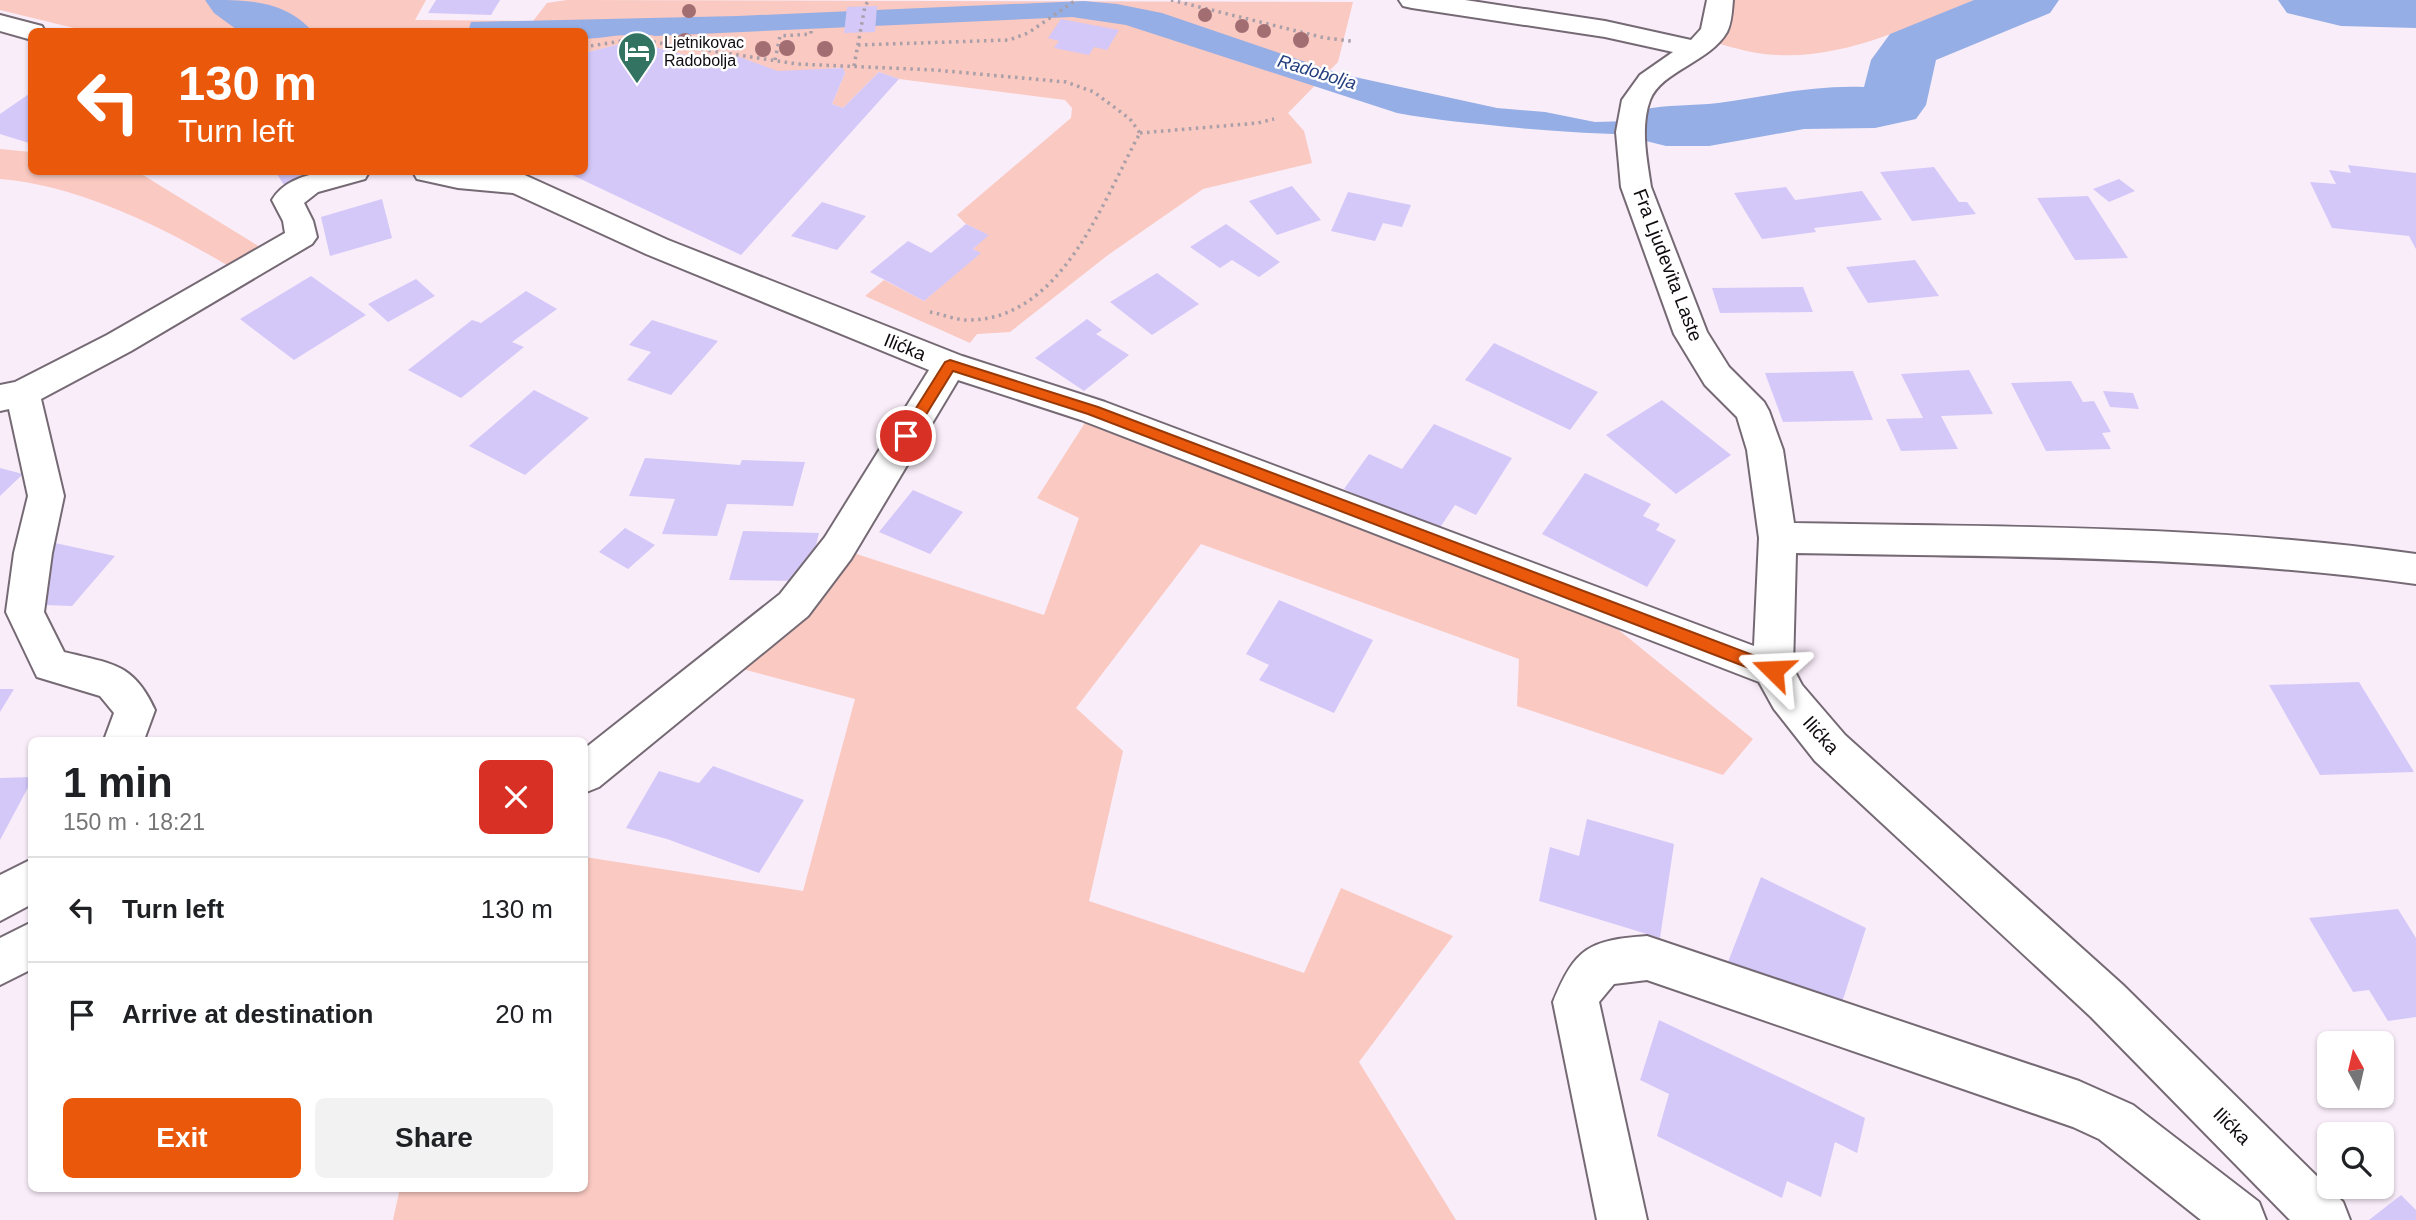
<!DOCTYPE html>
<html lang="en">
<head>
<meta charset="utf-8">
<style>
	body { margin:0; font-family:Helvetica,sans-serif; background:#f2f2f2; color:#202124; height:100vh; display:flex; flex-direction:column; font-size:26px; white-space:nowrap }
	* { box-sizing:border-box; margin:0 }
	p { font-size:23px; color:#757577 }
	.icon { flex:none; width:38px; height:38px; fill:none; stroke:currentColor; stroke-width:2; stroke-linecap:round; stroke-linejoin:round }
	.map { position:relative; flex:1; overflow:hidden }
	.panel { position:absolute; left:28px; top:737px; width:560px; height:455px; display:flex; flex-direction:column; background:#fff; border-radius:10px; box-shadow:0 2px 5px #0004 }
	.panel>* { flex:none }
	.hud { position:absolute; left:28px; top:28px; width:560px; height:147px; border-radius:10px; box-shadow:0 2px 5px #0004; background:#ea580c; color:#fff; overflow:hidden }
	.needle { width:46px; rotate:352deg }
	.fabs { position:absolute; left:2317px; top:1031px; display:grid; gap:14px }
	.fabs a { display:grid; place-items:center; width:77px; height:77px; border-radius:10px; background:#fff; box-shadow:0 2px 5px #0004; font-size:35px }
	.pin { position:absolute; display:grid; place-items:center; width:60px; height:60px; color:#fff; margin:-30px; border:4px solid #fff; border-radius:50%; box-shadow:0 2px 7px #0007 }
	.me { position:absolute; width:77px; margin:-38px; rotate:291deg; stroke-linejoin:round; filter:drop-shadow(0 0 5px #0008) }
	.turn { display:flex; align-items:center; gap:24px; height:147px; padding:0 35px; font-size:32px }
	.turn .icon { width:91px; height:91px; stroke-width:2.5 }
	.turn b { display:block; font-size:49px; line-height:60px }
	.round { display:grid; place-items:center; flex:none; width:74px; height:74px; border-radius:10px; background:#f2f2f2 }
	.headline { display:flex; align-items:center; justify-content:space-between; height:119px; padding:0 35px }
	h1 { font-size:42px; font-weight:700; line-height:52px }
	.button { display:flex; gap:14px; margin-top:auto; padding:14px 35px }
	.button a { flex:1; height:80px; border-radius:10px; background:#ea580c; color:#fff; font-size:28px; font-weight:700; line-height:80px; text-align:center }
	.button a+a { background:#f2f2f2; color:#202124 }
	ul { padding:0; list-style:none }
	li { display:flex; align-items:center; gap:21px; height:105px; padding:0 35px; border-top:2px solid #e0e0e0 }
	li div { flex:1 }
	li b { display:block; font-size:26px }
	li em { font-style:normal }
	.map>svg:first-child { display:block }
	.green { fill:#fac9c1 }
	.water { fill:#95aee5 }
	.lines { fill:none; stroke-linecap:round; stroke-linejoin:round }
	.river { fill:#95aee5; fill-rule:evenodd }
	.building { fill:#d4c8f9 }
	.minor-casing { stroke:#756a74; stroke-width:4 }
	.path { stroke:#a89fa8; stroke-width:3.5; stroke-dasharray:2.5 4.5; stroke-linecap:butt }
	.minor { fill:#fff; fill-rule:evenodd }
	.tree { fill:#a26e72 }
	.route { fill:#ea580c; stroke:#983908; stroke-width:2 }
	.labels { text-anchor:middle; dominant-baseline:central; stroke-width:5; stroke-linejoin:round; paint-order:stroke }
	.far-poi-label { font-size:16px; fill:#0e0a0e; stroke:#fff; text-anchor:start }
	.far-water-label { font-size:18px; font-style:italic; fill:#243e7f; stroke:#fff }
	.street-label { font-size:19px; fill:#0e0a0e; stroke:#fff }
</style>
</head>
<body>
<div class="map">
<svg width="2416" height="1220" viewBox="0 0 2416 1220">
	<rect width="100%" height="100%" fill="#f9edf9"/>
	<!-- green -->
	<g class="green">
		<path d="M 0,0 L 426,0 L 415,20 L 533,21 L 547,3 L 567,0 L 1353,2 L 1338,62 L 1288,113 L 1304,131 L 1312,163 L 1203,189 L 1108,255 L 1010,332 L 977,334 L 970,343 L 865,296 L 884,280 L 924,301 L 980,253 L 973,249 L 988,235 L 966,224 L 957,215 L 1071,118 L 1072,108 L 1065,100 L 899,79 L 879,72 L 843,108 L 832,104 L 845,73 L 842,68 L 786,72 L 726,66 L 632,41 L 585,53 L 584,32 L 86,31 L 0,10 Z"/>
		<path d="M 1720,0 L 1975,0 C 1906,28 1833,65 1757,53 C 1739,50 1722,44 1704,40 Z"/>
		<path d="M 0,149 L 31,152 L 32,172 L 138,172 L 273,255 L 240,273 C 172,231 80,185 0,179 Z"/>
		<path d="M 1088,418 L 1615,627 L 1753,739 L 1723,775 L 1517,706 L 1519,659 L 1201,544 L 1076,708 L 1123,751 L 1089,901 L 1304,973 L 1341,888 L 1453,936 L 1359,1062 L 1456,1220 L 393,1220 L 400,1188 L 584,1188 L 585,857 L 803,891 L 855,699 L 720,663 L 838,548 L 1044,615 L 1079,518 L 1037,498 Z"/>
	</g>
	<!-- water -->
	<path class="water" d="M 1084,1 L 1117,4 L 1162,13 L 1341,74 L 1497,108 L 1545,112 L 1595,122 L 1700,119 L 1708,117 L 1706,111 L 1779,100 L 1797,119 C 1704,140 1603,136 1508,127 C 1471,123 1434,120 1397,113 L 1126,25 L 1072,17 L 655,36 C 640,31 604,38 585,39 L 584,32 L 468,32 L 471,22 L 738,16 Z"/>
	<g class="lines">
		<!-- river -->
		<g class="river">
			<path d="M 205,0 C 250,0 284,0 313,32 L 240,32 L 214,13 Z"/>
			<path d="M 1974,0 L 2059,0 L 2050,13 L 1936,60 L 1926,105 L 1916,119 L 1875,128 L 1804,129 L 1709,146 L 1666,146 L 1642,140 L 1632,125 L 1642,110 C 1668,104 1692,106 1718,103 C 1768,96 1813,85 1864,87 L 1871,60 L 1890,34 Z"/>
			<path d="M 2278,0 L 2416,0 L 2416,28 L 2341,26 L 2287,13 Z"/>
		</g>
	</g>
	<!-- building -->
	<g class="building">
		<path d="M 436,0 L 500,0 L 491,15 L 428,13 Z"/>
		<path d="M 877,6 L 875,32 L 844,33 L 847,7 Z"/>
		<path d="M 1061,19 L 1119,30 L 1107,50 L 1094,47 L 1089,55 L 1054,48 L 1059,41 L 1048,38 Z"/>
		<path d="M 632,41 L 726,66 L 737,56 L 778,71 L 843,68 L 845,73 L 832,104 L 843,108 L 879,72 L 899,79 L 741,255 L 566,172 L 584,172 L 584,53 Z"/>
		<path d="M 29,94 L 32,95 L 32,144 L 0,134 L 0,114 Z"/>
		<path d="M 2348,165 L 2416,173 L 2416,249 L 2409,236 L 2332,228 L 2310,182 L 2336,184 L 2329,170 L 2351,173 Z"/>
		<path d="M 1934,167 L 1959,202 L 1967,202 L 1976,214 L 1912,221 L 1880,172 Z"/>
		<path d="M 284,172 L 319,172 L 284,185 L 277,174 Z"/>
		<path d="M 2119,179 L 2135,191 L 2109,202 L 2093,189 Z"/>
		<path d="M 1292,186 L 1321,220 L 1277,235 L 1249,201 Z"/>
		<path d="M 1786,187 L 1795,200 L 1862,191 L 1882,220 L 1814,228 L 1816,232 L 1762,239 L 1734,193 Z"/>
		<path d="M 1348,192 L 1411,205 L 1402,227 L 1383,223 L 1375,241 L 1331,231 Z"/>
		<path d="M 2088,196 L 2128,258 L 2075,260 L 2037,198 Z"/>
		<path d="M 382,199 L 392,238 L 330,256 L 321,217 Z"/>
		<path d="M 822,202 L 866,216 L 837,250 L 791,236 Z"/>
		<path d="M 966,224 L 989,235 L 973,249 L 981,253 L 924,301 L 870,272 L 908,241 L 931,253 Z"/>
		<path d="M 1226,224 L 1256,245 L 1280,262 L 1259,277 L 1232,260 L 1220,268 L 1190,247 Z"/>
		<path d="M 1915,260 L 1939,296 L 1868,303 L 1846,267 Z"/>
		<path d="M 1157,273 L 1199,304 L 1152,335 L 1110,302 Z"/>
		<path d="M 311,276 L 366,315 L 294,360 L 240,319 Z"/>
		<path d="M 416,279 L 435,296 L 388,322 L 368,304 Z"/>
		<path d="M 1803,287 L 1813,312 L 1720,313 L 1712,288 Z"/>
		<path d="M 526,291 L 557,309 L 512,342 L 524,347 L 461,398 L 408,370 L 472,320 L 481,323 Z"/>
		<path d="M 1087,319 L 1102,330 L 1096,334 L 1129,355 L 1084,391 L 1035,358 Z"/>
		<path d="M 652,320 L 718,341 L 671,395 L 627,380 L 651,352 L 629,345 Z"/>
		<path d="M 1494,343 L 1598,392 L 1570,430 L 1465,380 Z"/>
		<path d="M 1969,370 L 1993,414 L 1941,416 L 1958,449 L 1901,451 L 1886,419 L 1923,418 L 1901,374 Z"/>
		<path d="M 1853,371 L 1873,420 L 1783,422 L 1765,373 Z"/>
		<path d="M 2071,381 L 2083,402 L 2094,401 L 2111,432 L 2102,433 L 2111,449 L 2046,451 L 2011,383 Z"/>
		<path d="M 534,390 L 589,418 L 525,475 L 469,446 Z"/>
		<path d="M 2103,391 L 2133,393 L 2139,409 L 2110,407 Z"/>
		<path d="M 1662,400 L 1731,455 L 1676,494 L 1606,435 Z"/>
		<path d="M 1434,424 L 1512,458 L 1476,515 L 1455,505 L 1437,532 L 1344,489 L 1369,454 L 1402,469 Z"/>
		<path d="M 645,458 L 740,465 L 742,460 L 805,462 L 793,506 L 727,504 L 717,536 L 662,534 L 675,499 L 629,496 Z"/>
		<path d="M 0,468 L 23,474 L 0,496 Z"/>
		<path d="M 1585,473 L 1651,504 L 1643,516 L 1660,524 L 1656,530 L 1676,540 L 1647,587 L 1542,534 Z"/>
		<path d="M 913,490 L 963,512 L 930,554 L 879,532 Z"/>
		<path d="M 625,528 L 655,545 L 628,569 L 599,552 Z"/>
		<path d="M 743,531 L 819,533 L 807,581 L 729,580 Z"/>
		<path d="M 55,543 L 115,556 L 72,606 L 44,605 Z"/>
		<path d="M 1279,600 L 1373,640 L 1334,713 L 1259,680 L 1269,665 L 1246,654 Z"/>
		<path d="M 2359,682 L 2414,772 L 2320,775 L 2269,685 Z"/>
		<path d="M 0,689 L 14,689 L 0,712 Z"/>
		<path d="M 713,766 L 804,800 L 759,873 L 667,839 L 626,828 L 659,771 L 699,783 Z"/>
		<path d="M 32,777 L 32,780 L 0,840 L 0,778 Z"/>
		<path d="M 1587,819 L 1674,844 L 1660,938 L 1539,901 L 1550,847 L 1579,856 Z"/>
		<path d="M 1761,877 L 1866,928 L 1837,1018 L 1728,962 Z"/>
		<path d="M 2398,909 L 2416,938 L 2416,1017 L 2388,1021 L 2369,990 L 2353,992 L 2309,918 Z"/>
		<path d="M 1659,1020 L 1865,1118 L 1857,1153 L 1835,1142 L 1821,1197 L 1787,1181 L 1782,1198 L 1657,1136 L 1669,1094 L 1640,1080 Z"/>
		<path d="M 2401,1195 L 2416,1210 L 2416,1220 L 2369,1220 Z"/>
	</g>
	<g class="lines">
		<defs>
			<g id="minor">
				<path d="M 1399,0 L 1465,0 L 1605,21 L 1691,40 L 1701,29 L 1707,0 L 1733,0 C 1732,10 1732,22 1727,32 C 1710,62 1661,71 1650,100 C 1640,127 1647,160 1651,187 L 1707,332 L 1729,367 L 1764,402 L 1769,411 L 1783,450 L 1794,523 C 2001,527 2211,525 2416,554 L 2416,584 C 2211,555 2002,557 1796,553 L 1793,668 L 1802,685 L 1845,735 L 2123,985 L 2343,1202 L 2350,1220 L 2290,1220 L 2091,1017 L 1815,761 L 1774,709 L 1759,682 L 1081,420 L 958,380 L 851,559 L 808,616 L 599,787 L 584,793 L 584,749 L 780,594 L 825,537 L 929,370 L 646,254 L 513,193 L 458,188 L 417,179 L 413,172 L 518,172 L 668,240 L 962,356 L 1105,402 L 1754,646 L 1759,538 L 1747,450 L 1737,417 L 1705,385 L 1674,334 L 1621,187 L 1616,132 L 1622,100 L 1640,75 L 1673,52 L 1605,37 L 1412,8 L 1403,6 Z"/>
				<path d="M 0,15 L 42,26 L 45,32 L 32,32 L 32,40 L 0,31 Z"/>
				<path d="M 320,172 L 369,172 L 365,179 L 318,192 L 304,203 L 313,221 L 317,237 L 312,244 L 131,351 L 41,399 L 64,496 L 52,553 L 44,612 L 64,652 C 111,664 133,662 155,710 L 144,740 L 104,740 L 114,713 L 100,696 L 37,677 L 6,612 L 14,553 L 28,496 L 9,409 L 0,411 L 0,385 L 15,382 L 107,335 L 285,233 L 283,221 L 272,200 C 283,182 301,177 320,172 Z"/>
				<path d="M 32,859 L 32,904 L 0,921 L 0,875 Z"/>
				<path d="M 32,922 L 32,969 L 0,985 L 0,938 Z"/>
				<path d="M 1647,936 L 2079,1081 L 2133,1105 L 2259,1202 L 2266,1220 L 2201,1220 L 2099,1139 L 2073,1127 L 1647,980 L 1614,984 L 1599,1002 L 1647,1220 L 1597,1220 L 1553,1002 C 1575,948 1589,940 1647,936 Z"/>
			</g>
		</defs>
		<!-- minor casing -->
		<use href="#minor" class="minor-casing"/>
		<!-- path -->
		<g class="path">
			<path d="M 1171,0 L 1325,38 L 1351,41"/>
			<path d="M 858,45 L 1009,40 L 1028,33 L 1076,0"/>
			<path d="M 584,47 L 634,39 L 797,64 L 935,70 L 1066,82 L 1094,92 L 1130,119 L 1140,133"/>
			<path d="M 775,60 L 780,36 L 811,34 L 811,29"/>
			<path d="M 854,66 L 865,6 L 869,0"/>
			<path d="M 1140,133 L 1258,123 L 1274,119"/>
			<path d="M 930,312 C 942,314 955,320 967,320 C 1062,321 1103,200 1140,133"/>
		</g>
		<!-- minor -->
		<use href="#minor" class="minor"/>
	</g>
	<!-- trees -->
	<g class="tree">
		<circle cx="689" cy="11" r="7"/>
		<circle cx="1205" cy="15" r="7"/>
		<circle cx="1242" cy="26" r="7"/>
		<circle cx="1264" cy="31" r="7"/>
		<circle cx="1301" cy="40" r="8"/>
		<circle cx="685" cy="41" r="8"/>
		<circle cx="787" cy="48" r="8"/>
		<circle cx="763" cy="49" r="8"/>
		<circle cx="825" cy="49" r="8"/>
	</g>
	<!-- route -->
	<path class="route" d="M 950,360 L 1098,407 L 1779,665 L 1781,670 L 1779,675 L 1767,675 L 1088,414 L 953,371 L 911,439 L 901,439 L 899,436 L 901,432 L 945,362 Z"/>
	<!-- icons -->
	<defs>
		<symbol id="hotel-pin" viewBox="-11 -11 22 30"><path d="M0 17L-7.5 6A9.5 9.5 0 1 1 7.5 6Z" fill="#337361" stroke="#fff"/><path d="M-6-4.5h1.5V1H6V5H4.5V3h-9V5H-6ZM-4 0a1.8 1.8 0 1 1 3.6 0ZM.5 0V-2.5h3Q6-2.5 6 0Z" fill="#fff"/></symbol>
	</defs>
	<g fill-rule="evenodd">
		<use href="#hotel-pin" x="615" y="29" width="44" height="60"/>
	</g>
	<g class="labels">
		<!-- far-poi labels -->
		<g class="far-poi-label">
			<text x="664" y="42">Ljetnikovac<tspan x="664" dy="18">Radobolja</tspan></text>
		</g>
		<!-- far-water labels -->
		<g class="far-water-label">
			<text transform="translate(1317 72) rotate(17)">Radobolja</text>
		</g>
		<!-- street labels -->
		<g class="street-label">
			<text transform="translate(1668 265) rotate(69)">Fra Ljudevita Laste</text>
			<text transform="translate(905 347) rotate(22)">Ilićka</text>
			<text transform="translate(1821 735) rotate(48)">Ilićka</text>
			<text transform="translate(2232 1126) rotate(45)">Ilićka</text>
		</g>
	</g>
</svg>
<div class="fabs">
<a><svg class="needle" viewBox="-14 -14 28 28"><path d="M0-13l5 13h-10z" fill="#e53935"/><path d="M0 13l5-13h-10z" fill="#757577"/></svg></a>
<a><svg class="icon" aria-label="search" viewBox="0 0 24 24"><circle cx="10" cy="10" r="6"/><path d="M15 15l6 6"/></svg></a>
</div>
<div class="pin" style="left:906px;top:436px;background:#d93025"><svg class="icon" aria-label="arrive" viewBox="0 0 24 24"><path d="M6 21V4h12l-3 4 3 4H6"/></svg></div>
<svg class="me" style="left:1773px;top:670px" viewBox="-20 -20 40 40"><path d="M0-17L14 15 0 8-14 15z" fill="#ea580c" stroke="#fff" stroke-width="4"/></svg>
<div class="hud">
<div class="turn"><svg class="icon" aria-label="left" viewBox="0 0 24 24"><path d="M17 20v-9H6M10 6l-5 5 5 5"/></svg><div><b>130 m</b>Turn left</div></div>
</div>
<section class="panel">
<div class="headline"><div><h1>1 min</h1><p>150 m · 18:21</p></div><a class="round" style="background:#d93025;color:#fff"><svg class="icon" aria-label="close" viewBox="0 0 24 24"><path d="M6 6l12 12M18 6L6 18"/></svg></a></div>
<ul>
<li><svg class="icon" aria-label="left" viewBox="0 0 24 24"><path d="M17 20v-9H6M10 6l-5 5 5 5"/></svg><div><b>Turn left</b></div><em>130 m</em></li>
<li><svg class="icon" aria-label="arrive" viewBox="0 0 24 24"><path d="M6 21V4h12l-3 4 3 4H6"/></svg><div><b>Arrive at destination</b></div><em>20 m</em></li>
</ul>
<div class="button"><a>Exit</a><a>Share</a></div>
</section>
</div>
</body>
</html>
